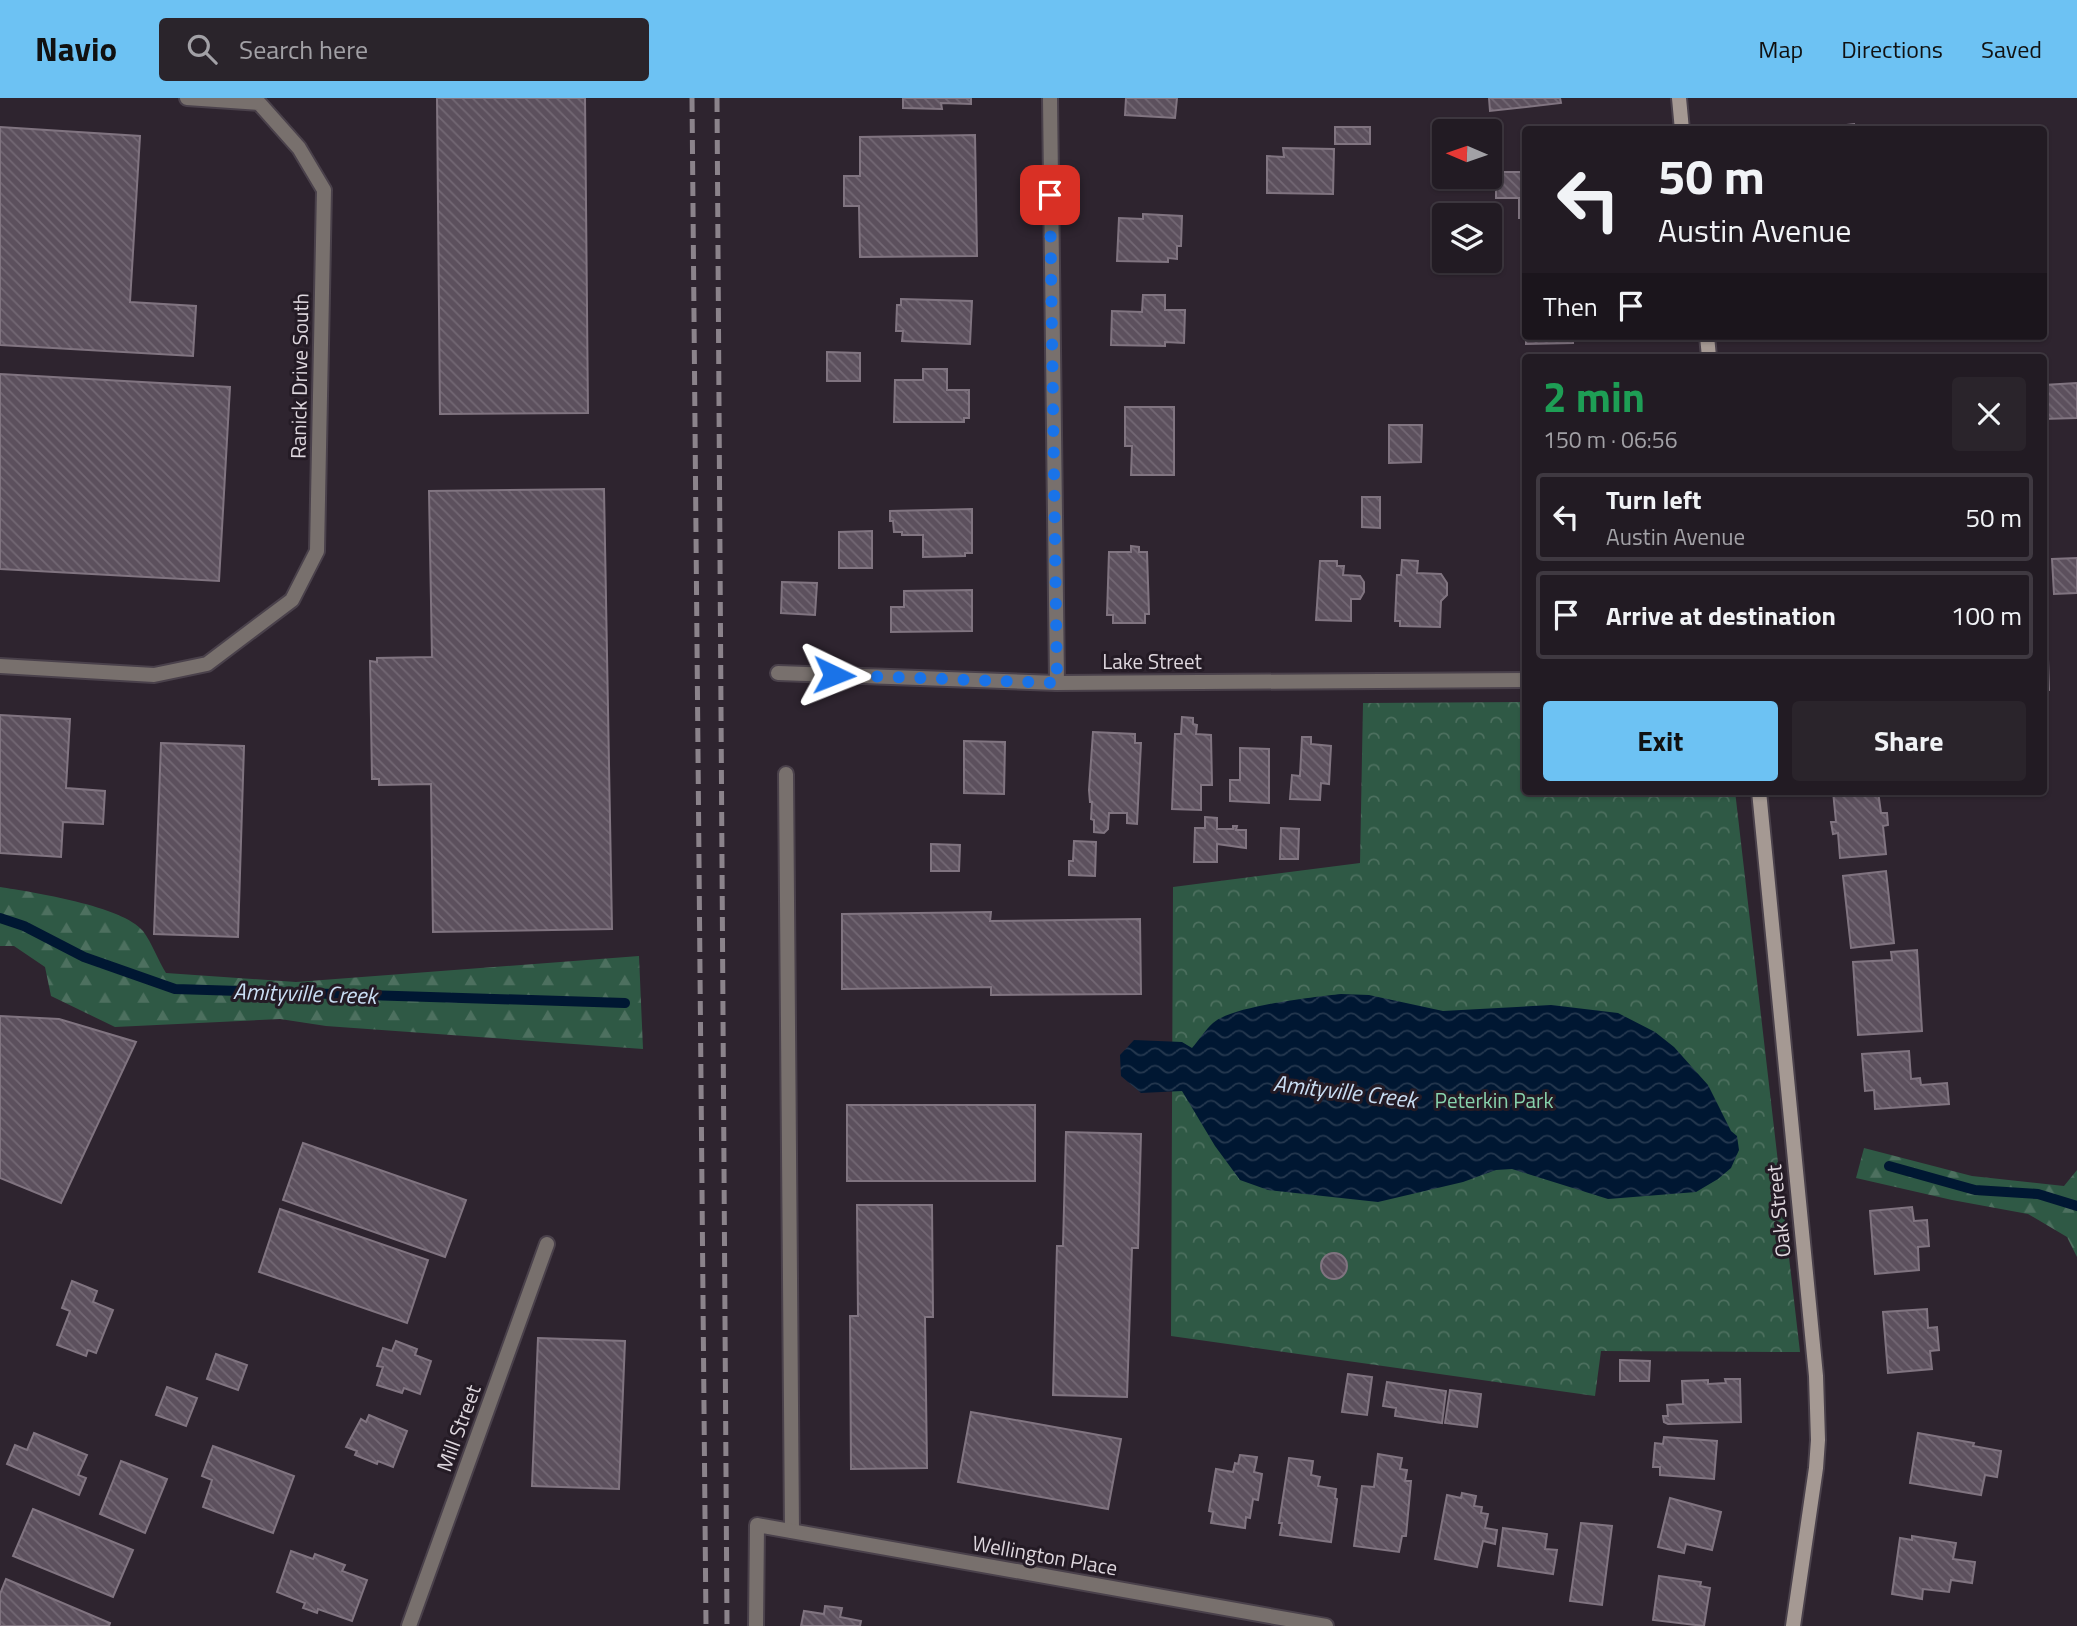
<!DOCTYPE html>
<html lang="en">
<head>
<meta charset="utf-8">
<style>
	body { margin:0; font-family:"Titillium Web",sans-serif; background:#2a242b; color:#f1f3f6; height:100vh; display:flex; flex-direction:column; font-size:26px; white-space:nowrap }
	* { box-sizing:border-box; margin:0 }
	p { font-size:23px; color:#a2a1a6 }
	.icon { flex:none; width:38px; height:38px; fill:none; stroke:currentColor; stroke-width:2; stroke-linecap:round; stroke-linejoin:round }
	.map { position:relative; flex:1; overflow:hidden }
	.sheet { position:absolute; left:1522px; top:256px; width:525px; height:441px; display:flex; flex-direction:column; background:#221b23; border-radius:7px; box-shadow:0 2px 5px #0004,0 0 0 2px #3f3941 }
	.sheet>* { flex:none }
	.banner { position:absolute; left:1522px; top:28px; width:525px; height:214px; border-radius:7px; box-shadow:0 2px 5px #0004,0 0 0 2px #3f3941; background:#221b23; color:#f1f3f6; overflow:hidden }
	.needle { width:46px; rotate:272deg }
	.buttons { position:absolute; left:1432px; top:21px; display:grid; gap:14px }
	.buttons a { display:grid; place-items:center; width:70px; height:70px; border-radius:7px; background:#221b23; box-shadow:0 2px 5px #0004,0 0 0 2px #3f3941; font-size:35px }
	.pin { position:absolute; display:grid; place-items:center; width:60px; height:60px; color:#fff; margin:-30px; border-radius:14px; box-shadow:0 4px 10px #0006 }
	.me { position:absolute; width:77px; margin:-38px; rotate:92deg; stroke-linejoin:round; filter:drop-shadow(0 0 5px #0008) }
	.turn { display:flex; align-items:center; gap:24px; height:147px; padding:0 21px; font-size:32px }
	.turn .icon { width:91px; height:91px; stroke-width:2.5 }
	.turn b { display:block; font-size:49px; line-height:60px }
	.then { display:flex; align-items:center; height:66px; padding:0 21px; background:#0003; gap:14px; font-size:26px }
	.round { display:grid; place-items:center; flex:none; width:74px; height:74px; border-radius:7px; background:#2a242b }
	.overview { display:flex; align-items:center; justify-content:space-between; height:119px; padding:0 21px }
	h1 { font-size:42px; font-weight:700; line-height:52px; color:#1e9e55 }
	.primary-button { display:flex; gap:14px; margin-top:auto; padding:14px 21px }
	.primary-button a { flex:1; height:80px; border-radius:7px; background:#6dc2f3; color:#111; font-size:28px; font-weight:700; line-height:80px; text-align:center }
	.primary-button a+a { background:#2a242b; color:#f1f3f6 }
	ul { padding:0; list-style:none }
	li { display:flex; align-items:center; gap:21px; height:88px; margin:0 14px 10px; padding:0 7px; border:4px solid #3f3941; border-radius:7px }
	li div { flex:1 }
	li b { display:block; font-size:26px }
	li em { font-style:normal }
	header { display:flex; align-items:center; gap:42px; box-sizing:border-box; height:98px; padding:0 35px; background:#6dc2f3; color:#111 }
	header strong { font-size:33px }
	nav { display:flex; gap:38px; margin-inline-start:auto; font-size:24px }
	.search { width:490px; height:63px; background:#2a242b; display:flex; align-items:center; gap:18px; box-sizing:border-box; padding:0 24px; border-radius:7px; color:#a2a1a6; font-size:26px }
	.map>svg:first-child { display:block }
	.forest { fill:url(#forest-firs) }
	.park { fill:url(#park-crowns) }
	.water { fill:url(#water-waves) }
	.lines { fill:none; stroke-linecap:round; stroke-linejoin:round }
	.stream { stroke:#001732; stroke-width:10 }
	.building { fill:url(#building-back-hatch); stroke:#807480; stroke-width:2 }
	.minor-casing { stroke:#4a414b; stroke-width:18 }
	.secondary-casing { stroke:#4a414b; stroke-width:18 }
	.minor { stroke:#78706d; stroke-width:14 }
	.secondary { stroke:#a59993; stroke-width:14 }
	.rail { stroke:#8b838b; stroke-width:5; stroke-dasharray:14 7; stroke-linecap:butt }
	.route { stroke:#1a73e8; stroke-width:12; stroke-dasharray:0 21.6 }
	.labels { text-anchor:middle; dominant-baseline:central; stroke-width:6; stroke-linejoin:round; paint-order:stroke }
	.street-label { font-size:21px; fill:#ded7de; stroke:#241b25 }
	.park-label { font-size:21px; fill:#87d2ac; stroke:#241b25 }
	.water-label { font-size:23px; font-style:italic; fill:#c9ddf3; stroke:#241b25 }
</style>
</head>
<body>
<header>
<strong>Navio</strong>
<div class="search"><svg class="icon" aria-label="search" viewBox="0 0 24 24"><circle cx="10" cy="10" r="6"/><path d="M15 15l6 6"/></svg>Search here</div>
<nav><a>Map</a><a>Directions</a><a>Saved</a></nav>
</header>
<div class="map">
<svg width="2077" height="1528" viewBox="0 0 2077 1528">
	<defs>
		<pattern id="forest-firs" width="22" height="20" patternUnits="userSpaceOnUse" patternTransform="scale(1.75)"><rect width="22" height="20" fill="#2f5945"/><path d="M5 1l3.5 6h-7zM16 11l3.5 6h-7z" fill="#4d705f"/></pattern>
		<pattern id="park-crowns" width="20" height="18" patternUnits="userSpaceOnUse" patternTransform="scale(1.75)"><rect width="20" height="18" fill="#2f5945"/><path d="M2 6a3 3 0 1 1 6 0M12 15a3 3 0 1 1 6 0" fill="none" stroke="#4d705f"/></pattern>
		<pattern id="water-waves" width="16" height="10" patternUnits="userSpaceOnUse" patternTransform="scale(1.75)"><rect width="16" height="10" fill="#001732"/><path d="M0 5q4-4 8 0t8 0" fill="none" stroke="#25384f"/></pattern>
		<pattern id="building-back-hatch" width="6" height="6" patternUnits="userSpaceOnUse" patternTransform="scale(1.75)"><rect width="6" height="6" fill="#5c505d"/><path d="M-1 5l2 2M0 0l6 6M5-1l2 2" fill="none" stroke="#736874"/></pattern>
	</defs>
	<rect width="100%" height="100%" fill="#2e242f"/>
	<!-- forest -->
	<g class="forest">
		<path d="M 0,789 C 32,794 123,808 143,833 C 152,845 158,862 166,875 L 296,884 L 639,858 L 643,951 L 326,928 L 280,921 L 115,929 L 51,898 L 45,869 L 14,848 L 0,848 Z"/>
		<path d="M 1864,1050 L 1972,1078 L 2064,1088 L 2077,1072 L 2077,1159 L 2067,1139 L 2028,1116 L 1952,1102 L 1856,1080 Z"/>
	</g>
	<!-- park -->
	<path class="park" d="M 1526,604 L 1526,693 L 1735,693 L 1800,1254 L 1601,1253 L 1595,1298 L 1171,1238 L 1173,789 L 1360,765 L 1363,605 Z"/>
	<!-- water -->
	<path class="water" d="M 1341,896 L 1369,897 L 1443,913 L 1551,907 L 1618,915 L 1655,934 L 1674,949 L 1708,987 L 1731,1033 L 1737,1038 L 1739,1052 L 1731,1070 L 1718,1081 L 1696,1094 L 1608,1101 L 1512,1071 L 1496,1072 L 1463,1084 L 1378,1104 L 1268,1092 L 1240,1082 L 1215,1048 L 1182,993 L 1141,995 L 1121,978 L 1120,957 L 1134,942 L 1182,944 L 1192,950 C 1199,942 1205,932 1213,925 C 1232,908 1314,899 1341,896 Z"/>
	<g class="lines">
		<!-- stream -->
		<g class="stream">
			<path d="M 0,820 L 24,828 L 84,859 L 175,891 L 625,905"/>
			<path d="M 1889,1068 L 1975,1092 L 2038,1096 L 2077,1108"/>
		</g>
	</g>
	<!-- building -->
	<g class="building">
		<path d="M 437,0 L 585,0 L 588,315 L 440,316 Z"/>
		<path d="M 903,0 L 971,0 L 971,6 L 941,5 L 942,11 L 903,10 Z"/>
		<path d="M 1126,0 L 1177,0 L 1175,20 L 1125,17 Z"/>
		<path d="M 1489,0 L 1560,0 L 1561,5 L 1490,13 Z"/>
		<path d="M 1854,26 L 1854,32 L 1811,31 Z"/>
		<path d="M 0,29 L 140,38 L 130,204 L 196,208 L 193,258 L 0,247 Z"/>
		<rect x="1335" y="29" width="35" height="17"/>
		<path d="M 975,37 L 977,158 L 860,159 L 859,108 L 844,108 L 844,78 L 860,78 L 860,39 Z"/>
		<path d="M 1283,50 L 1334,51 L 1333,96 L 1267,95 L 1267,58 L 1284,59 Z"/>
		<path d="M 1496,74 L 1526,74 L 1526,120 L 1519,120 L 1519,100 L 1496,100 Z"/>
		<path d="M 1143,116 L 1182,118 L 1181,148 L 1177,148 L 1177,161 L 1168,160 L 1168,164 L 1117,163 L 1119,120 L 1143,121 Z"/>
		<path d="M 1525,196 L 1526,238 L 1578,238 L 1573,240 L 1573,245 L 1526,246 Z"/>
		<path d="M 1143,197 L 1165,197 L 1165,212 L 1185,212 L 1184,245 L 1165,244 L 1165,248 L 1111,247 L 1112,213 L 1142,214 Z"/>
		<path d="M 901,201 L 972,203 L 970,246 L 902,243 L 903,233 L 896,233 L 897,207 L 901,207 Z"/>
		<path d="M 827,254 L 860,255 L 860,283 L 827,283 Z"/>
		<path d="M 923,271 L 947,271 L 947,292 L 969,292 L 969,320 L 964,320 L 964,324 L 894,324 L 895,282 L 923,282 Z"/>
		<path d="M 0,276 L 230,289 L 219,483 L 0,471 Z"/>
		<path d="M 2077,285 L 2077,320 L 2044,321 L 2044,287 Z"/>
		<path d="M 1125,309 L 1174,309 L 1174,377 L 1131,377 L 1132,348 L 1125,348 Z"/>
		<path d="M 1389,327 L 1422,327 L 1421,364 L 1389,365 Z"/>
		<path d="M 604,391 L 612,831 L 433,834 L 431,686 L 379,687 L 379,681 L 372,681 L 370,563 L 377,564 L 377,560 L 432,559 L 429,393 Z"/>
		<path d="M 1362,399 L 1380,399 L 1380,430 L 1362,429 Z"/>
		<path d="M 972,411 L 972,455 L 965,455 L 965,458 L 923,459 L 923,437 L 902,437 L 902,434 L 894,434 L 893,423 L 890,423 L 890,413 Z"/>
		<path d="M 872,433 L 872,470 L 839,470 L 839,434 Z"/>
		<path d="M 1131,448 L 1139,449 L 1139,454 L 1147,454 L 1149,516 L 1145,516 L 1145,525 L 1113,525 L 1113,517 L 1107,517 L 1109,454 L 1131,454 Z"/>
		<path d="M 2077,460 L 2077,495 L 2054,496 L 2052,461 Z"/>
		<path d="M 1402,462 L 1418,463 L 1417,475 L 1441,476 L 1447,485 L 1447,497 L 1441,503 L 1440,529 L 1400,528 L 1400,523 L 1395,523 L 1397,477 L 1401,477 Z"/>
		<path d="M 1320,463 L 1337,463 L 1337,468 L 1344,468 L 1343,477 L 1360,478 L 1364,484 L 1364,494 L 1360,501 L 1351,501 L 1351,523 L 1316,522 Z"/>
		<path d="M 782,484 L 817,485 L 815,517 L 781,515 Z"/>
		<path d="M 972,492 L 972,533 L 891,534 L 891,509 L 904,509 L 904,493 Z"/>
		<path d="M 2044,561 L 2048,561 L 2049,592 L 2044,593 Z"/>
		<path d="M 0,617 L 70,621 L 66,690 L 105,693 L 103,726 L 63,724 L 61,759 L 0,755 Z"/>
		<path d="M 1182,619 L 1193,620 L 1193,626 L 1197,627 L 1196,636 L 1211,637 L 1212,687 L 1201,687 L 1201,712 L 1172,711 L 1175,636 L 1181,636 Z"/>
		<path d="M 1093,634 L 1135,636 L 1135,645 L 1141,645 L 1137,726 L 1127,725 L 1127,715 L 1109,715 L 1108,731 L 1104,735 L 1094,734 L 1094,722 L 1091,721 L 1092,704 L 1090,704 L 1089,692 Z"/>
		<path d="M 1302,639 L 1311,639 L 1311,646 L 1331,648 L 1329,686 L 1321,685 L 1320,702 L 1290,701 L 1292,677 L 1300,678 Z"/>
		<path d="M 964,643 L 1005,644 L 1004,696 L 964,695 Z"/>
		<path d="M 161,645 L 244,648 L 238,839 L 154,836 Z"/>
		<path d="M 1240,650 L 1269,651 L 1269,705 L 1230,703 L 1230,682 L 1240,682 Z"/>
		<path d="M 1833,693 L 1878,693 L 1881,715 L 1887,715 L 1888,727 L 1883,728 L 1886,756 L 1840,760 L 1838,735 L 1833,736 L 1831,724 L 1836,724 Z"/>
		<path d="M 1205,719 L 1217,720 L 1217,731 L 1233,731 L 1233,728 L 1237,728 L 1236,732 L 1246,732 L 1246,750 L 1217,746 L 1217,764 L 1194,764 L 1195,730 L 1205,730 Z"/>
		<path d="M 1281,730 L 1299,731 L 1298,761 L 1280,761 Z"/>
		<path d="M 1074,743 L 1096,744 L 1095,778 L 1069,777 L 1069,763 L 1073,763 Z"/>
		<path d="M 931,746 L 960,747 L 959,773 L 931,773 Z"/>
		<path d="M 1886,773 L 1894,845 L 1851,850 L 1843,778 Z"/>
		<path d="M 991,814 L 990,823 L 1140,821 L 1141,896 L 991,897 L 991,889 L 842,891 L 842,816 Z"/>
		<path d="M 1917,852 L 1922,933 L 1858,937 L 1853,864 L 1892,862 L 1891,854 Z"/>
		<path d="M 0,918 L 59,921 L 136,944 L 61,1105 L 0,1080 Z"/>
		<path d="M 1909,953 L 1911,981 L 1920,980 L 1921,987 L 1947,985 L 1949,1006 L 1875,1011 L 1874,992 L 1865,993 L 1862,956 Z"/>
		<rect x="847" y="1007" width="188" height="76"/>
		<path d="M 1066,1034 L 1141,1036 L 1138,1150 L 1132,1150 L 1127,1299 L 1053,1297 L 1057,1148 L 1063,1148 Z"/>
		<path d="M 303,1045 L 466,1102 L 445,1159 L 283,1102 Z"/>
		<path d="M 857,1107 L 932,1107 L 933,1219 L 925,1219 L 927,1370 L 851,1371 L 850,1218 L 858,1218 Z"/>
		<path d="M 1912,1109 L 1914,1123 L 1927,1122 L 1929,1148 L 1918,1149 L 1919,1172 L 1875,1176 L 1870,1113 Z"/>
		<path d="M 280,1111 L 428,1162 L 407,1225 L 259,1174 Z"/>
		<circle cx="1334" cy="1168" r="13"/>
		<path d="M 72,1183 L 97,1193 L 93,1204 L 113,1212 L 96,1255 L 88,1252 L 86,1258 L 57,1247 L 70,1213 L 62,1210 Z"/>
		<path d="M 1927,1211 L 1928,1230 L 1937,1229 L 1939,1252 L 1930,1253 L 1932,1271 L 1888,1275 L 1883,1214 Z"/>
		<path d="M 538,1240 L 625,1243 L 619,1391 L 532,1388 Z"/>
		<path d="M 396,1243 L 417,1251 L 415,1257 L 431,1263 L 420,1296 L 404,1290 L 402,1295 L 377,1287 L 383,1269 L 377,1268 L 383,1250 L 392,1253 Z"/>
		<path d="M 216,1256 L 247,1267 L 238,1292 L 207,1281 Z"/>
		<path d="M 1620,1262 L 1650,1263 L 1649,1283 L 1620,1283 Z"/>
		<path d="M 1348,1276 L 1372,1279 L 1367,1317 L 1342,1314 Z"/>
		<path d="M 1725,1281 L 1740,1281 L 1741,1324 L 1668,1326 L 1664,1324 L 1663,1318 L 1668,1318 L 1667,1307 L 1683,1306 L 1682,1283 L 1708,1282 L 1708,1286 L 1726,1285 Z"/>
		<path d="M 1387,1284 L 1446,1293 L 1442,1325 L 1395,1318 L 1396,1310 L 1383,1308 Z"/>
		<path d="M 167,1289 L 197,1300 L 186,1328 L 156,1317 Z"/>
		<path d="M 1450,1292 L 1481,1296 L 1477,1329 L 1445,1325 Z"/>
		<path d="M 971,1314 L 1121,1341 L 1108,1411 L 958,1384 Z"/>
		<path d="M 369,1317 L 407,1333 L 393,1369 L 378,1363 L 377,1366 L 355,1357 L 357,1353 L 346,1349 L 361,1321 L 366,1324 Z"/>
		<path d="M 34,1335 L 87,1357 L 78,1377 L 86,1380 L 79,1397 L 7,1366 L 15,1347 L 27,1352 Z"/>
		<path d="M 1918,1335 L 1974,1345 L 1973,1348 L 2001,1353 L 1997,1379 L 1985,1377 L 1981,1397 L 1910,1385 Z"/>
		<path d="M 1664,1339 L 1717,1343 L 1714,1381 L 1660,1377 L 1660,1369 L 1653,1369 L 1655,1345 L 1663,1346 Z"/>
		<path d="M 213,1348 L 294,1378 L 273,1435 L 203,1409 L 212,1382 L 202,1378 Z"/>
		<path d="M 1378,1356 L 1402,1360 L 1400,1371 L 1407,1372 L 1405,1383 L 1411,1383 L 1406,1438 L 1402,1438 L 1399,1454 L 1354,1448 L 1362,1388 L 1374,1389 Z"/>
		<path d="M 1240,1357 L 1257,1359 L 1254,1374 L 1262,1376 L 1258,1402 L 1253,1401 L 1250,1420 L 1246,1419 L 1245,1430 L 1211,1425 L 1213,1414 L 1209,1413 L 1216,1371 L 1233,1374 L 1235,1365 L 1238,1366 Z"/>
		<path d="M 1289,1360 L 1313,1363 L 1311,1377 L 1320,1379 L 1318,1388 L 1336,1391 L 1335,1400 L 1337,1401 L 1331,1444 L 1280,1437 L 1282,1425 L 1279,1425 Z"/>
		<path d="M 121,1363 L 167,1381 L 145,1435 L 100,1416 Z"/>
		<path d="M 1462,1395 L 1476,1398 L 1474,1408 L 1482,1409 L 1481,1415 L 1488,1416 L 1485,1430 L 1497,1432 L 1495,1446 L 1483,1443 L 1477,1469 L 1435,1461 L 1447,1397 L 1461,1400 Z"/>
		<path d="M 1670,1400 L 1721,1414 L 1712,1452 L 1686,1446 L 1684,1455 L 1658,1449 Z"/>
		<path d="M 33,1411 L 133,1452 L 113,1499 L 13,1458 Z"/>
		<path d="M 1581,1425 L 1612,1428 L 1602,1507 L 1570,1503 Z"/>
		<path d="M 1503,1430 L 1547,1436 L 1545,1451 L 1557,1452 L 1553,1476 L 1498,1468 Z"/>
		<path d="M 1912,1438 L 1956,1445 L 1953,1461 L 1975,1464 L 1972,1485 L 1951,1482 L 1949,1494 L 1923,1491 L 1922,1501 L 1892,1496 L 1900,1440 L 1912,1442 Z"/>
		<path d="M 291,1453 L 313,1461 L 315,1456 L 345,1467 L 342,1473 L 367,1482 L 352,1523 L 318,1511 L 317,1515 L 303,1510 L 305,1505 L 277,1494 Z"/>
		<path d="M 1659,1478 L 1701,1484 L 1700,1488 L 1710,1490 L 1704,1528 L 1653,1522 Z"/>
		<path d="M 6,1481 L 110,1525 L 109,1528 L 0,1528 L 0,1496 Z"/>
		<path d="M 825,1508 L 842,1510 L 840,1519 L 861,1523 L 860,1528 L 801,1528 L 804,1513 L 824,1516 Z"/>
	</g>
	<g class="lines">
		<defs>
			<g id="minor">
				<path d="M 1050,0 L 1057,585"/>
				<path d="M 0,568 L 154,577 L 207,566 L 292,502 L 317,453 L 324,92 L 299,50 L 259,5 L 187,0"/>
				<path d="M 778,575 L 1057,585 L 1526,582"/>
				<path d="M 786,676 L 792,1433"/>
				<path d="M 409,1528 L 547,1146"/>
				<path d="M 756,1528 L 757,1427 L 1326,1528"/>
			</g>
			<g id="secondary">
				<path d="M 1679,0 L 1682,32"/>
				<path d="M 1707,238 L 1709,259"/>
				<path d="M 1759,693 L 1816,1278 L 1818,1342 L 1816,1370 L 1793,1528"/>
			</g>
		</defs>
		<!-- minor casing -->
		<use href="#minor" class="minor-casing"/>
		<!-- secondary casing -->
		<use href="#secondary" class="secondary-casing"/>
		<!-- minor -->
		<use href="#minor" class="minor"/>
		<!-- secondary -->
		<use href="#secondary" class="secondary"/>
		<!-- rail -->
		<g class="rail">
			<path d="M 692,0 L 706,1528"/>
			<path d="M 717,0 L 727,1528"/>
		</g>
	</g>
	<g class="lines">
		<!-- route -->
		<path class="route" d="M 834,577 L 1057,585 L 1050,97"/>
	</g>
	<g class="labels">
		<!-- street labels -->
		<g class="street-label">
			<text transform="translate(299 278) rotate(-89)">Ranick Drive South</text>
			<text x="1152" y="563">Lake Street</text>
			<text transform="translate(1778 1113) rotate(-96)">Oak Street</text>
			<text transform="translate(458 1330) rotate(-70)">Mill Street</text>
			<text transform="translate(1045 1457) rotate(10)">Wellington Place</text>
		</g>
		<!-- park labels -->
		<g class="park-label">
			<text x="1494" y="1002">Peterkin Park</text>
		</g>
		<!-- water labels -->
		<g class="water-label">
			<text transform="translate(305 895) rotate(2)">Amityville Creek</text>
			<text transform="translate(1345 993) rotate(7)">Amityville Creek</text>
		</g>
	</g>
</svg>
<div class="buttons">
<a><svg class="needle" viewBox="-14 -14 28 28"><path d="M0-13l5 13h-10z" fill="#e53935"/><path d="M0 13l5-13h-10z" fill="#a2a1a6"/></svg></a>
<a><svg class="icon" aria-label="layers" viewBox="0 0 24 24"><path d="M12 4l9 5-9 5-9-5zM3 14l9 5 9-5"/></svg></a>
</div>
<div class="pin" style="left:1050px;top:97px;background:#d93025"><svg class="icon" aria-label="arrive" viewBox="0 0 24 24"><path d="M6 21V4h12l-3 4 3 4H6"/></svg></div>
<svg class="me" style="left:834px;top:577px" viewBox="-20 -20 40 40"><path d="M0-17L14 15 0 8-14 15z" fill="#1a73e8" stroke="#fff" stroke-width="4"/></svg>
<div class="banner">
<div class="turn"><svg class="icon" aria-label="left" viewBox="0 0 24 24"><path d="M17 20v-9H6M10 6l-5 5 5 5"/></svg><div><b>50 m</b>Austin Avenue</div></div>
<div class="then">Then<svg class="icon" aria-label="arrive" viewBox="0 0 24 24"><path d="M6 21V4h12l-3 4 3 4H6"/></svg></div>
</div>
<section class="sheet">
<div class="overview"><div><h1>2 min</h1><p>150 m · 06:56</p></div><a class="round"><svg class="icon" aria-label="close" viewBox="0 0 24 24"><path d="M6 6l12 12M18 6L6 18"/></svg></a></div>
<ul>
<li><svg class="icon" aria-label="left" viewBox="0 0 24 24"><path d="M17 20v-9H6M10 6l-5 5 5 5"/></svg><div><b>Turn left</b><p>Austin Avenue</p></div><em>50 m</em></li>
<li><svg class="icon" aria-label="arrive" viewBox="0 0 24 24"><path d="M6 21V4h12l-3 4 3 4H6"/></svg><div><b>Arrive at destination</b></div><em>100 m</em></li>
</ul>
<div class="primary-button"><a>Exit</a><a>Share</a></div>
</section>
</div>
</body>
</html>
